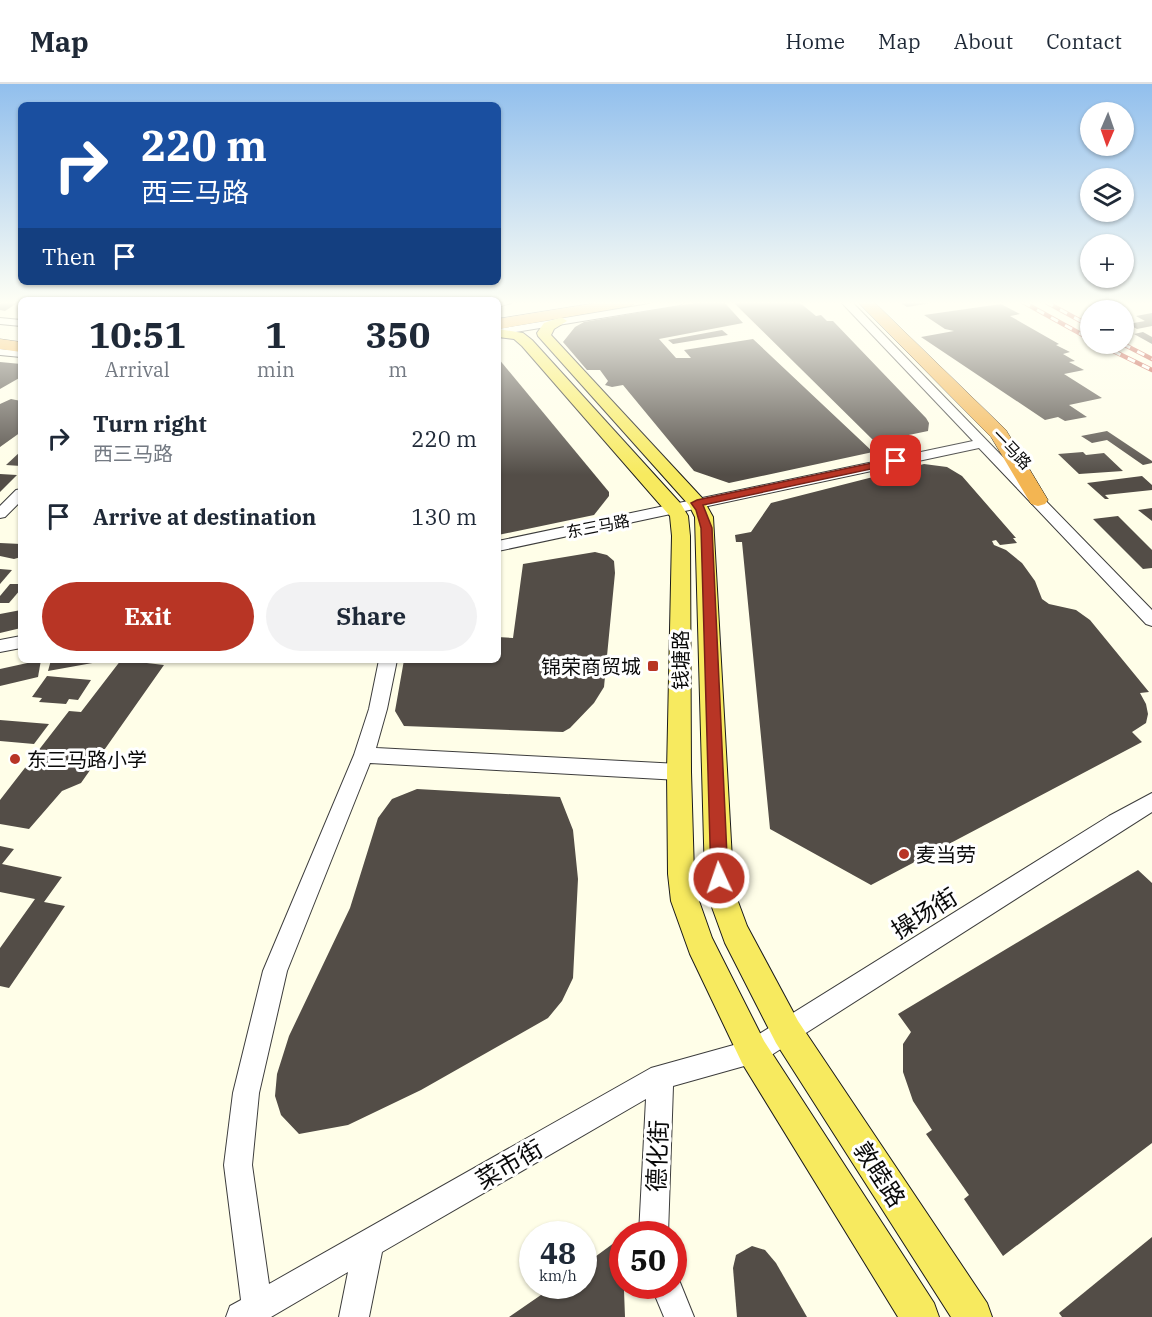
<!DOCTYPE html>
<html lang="en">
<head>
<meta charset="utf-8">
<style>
	body { margin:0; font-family:"IBM Plex Serif","Noto Sans SC",serif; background:#f2f2f3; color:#1f2937; height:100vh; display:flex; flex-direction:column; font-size:22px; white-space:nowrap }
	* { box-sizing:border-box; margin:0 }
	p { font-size:20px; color:#747a83 }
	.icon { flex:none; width:33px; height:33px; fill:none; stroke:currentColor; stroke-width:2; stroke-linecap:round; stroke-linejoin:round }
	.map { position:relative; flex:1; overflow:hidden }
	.panel { position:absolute; left:18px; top:213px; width:483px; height:366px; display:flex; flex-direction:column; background:#fff; border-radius:9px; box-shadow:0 2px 4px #0004 }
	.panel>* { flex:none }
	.guide { position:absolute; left:18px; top:18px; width:483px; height:183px; border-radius:9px; box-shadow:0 2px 4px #0004; background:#1a4fa0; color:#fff; overflow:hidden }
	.needle { width:39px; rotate:182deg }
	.controls { position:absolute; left:1080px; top:18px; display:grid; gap:12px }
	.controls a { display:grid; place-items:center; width:54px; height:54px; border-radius:50%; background:#fff; box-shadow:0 2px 4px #0004; font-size:30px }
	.speed { position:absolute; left:519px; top:1137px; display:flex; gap:12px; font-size:30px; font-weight:700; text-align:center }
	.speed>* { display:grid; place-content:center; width:78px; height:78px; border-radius:50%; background:#fff; box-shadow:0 2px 4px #0004; line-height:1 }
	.speed small { font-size:15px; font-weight:400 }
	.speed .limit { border:9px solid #d22; background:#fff; color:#111 }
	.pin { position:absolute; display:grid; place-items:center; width:51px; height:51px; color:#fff; margin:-26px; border-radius:12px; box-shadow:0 3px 9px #0006 }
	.me { position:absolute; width:66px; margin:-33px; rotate:357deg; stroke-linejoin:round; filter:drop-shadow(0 0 4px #0008) }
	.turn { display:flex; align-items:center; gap:21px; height:126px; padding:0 24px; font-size:27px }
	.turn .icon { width:78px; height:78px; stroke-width:2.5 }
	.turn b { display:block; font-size:42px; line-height:51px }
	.then { display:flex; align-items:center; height:57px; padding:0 24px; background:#0003; gap:12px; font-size:22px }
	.eta { display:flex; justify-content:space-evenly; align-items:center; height:102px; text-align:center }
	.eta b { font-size:36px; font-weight:700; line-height:42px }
	.action { display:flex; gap:12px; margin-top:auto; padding:12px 24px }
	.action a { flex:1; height:69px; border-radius:36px; background:#b83525; color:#fff; font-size:24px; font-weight:700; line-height:69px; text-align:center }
	.action a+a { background:#f2f2f3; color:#1f2937 }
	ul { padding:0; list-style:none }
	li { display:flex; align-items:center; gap:18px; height:78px; padding:0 24px }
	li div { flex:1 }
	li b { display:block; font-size:22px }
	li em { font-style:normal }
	header { display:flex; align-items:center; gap:36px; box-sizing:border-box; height:84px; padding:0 30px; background:#fff; border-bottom:2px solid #e0e1e3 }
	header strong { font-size:28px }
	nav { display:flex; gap:33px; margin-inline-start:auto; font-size:21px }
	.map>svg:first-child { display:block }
	.building { fill:#534d47 }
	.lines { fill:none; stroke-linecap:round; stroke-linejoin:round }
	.minor-casing { stroke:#3d3d3d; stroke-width:2 }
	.major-casing { stroke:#1b1b1b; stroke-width:2 }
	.highway-casing { stroke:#1b1b1b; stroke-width:1 }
	.minor { fill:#fff; fill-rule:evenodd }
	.major { fill:#f7ea5f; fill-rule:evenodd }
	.highway { fill:#f3b552; fill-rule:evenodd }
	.rail-casing { stroke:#b83525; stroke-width:4.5 }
	.rail { stroke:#fff; stroke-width:3; stroke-dasharray:8; stroke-linecap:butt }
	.route { fill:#b83525; stroke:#782218; stroke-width:1.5 }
	.poi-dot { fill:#b83525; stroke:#fff; stroke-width:2 }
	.labels { text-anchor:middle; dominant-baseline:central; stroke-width:6; stroke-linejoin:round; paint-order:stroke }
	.far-street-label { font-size:16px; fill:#0a0a0a; stroke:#fff }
	.street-label { font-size:20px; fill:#0a0a0a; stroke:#fff }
	.poi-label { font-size:20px; fill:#0a0a0a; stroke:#fff; text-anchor:start }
	.near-street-label { font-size:24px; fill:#0a0a0a; stroke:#fff }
</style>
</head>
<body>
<header>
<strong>Map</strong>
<nav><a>Home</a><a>Map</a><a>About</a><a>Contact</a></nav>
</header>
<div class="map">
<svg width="1152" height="1233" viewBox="0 0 1152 1233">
	<rect width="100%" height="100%" fill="#fffee8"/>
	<!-- building -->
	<g class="building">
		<path d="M 4,218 L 19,218 L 5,227 L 0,226 L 0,220 Z"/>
		<path d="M 700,218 L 724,218 L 743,239 L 659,255 L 676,274 L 691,274 L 684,266 L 753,255 L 873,368 L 729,399 L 694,387 L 623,301 L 612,303 L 605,301 L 608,297 L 600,286 L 587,286 L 563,258 L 575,243 L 584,238 Z"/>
		<path d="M 743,218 L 799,218 L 816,232 L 821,231 L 827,237 L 833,237 L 926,334 L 929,339 L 928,347 L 875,358 L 734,219 Z"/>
		<path d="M 899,218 L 930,218 L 931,219 L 907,223 Z"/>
		<path d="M 1001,220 L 1020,230 L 1010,232 L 1059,260 L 1056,261 L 1070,268 L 1063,270 L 1075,277 L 1069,278 L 1084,286 L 1064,290 L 1102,314 L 1069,321 L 1087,333 L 1065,337 L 1058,333 L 1045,336 L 921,253 L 954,247 L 945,245 L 924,231 Z"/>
		<path d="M 1152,229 L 1152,242 L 1137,245 L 1128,240 L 1145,237 L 1136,232 Z"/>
		<path d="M 722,246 L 728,251 L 673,260 L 668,256 Z"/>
		<path d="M 1143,248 L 1152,253 L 1152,260 L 1134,250 Z"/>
		<path d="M 498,274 L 609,408 L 609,412 L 594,431 L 498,451 Z"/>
		<path d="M 0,278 L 21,280 L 21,293 L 0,305 Z"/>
		<path d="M 11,315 L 21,317 L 19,320 L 21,320 L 21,348 L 0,363 L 0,320 Z"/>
		<path d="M 1107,347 L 1152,377 L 1152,379 L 1143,381 L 1107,356 L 1092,359 L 1081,352 Z"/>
		<path d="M 21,367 L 21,382 L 6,381 Z"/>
		<path d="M 1083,368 L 1086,371 L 1104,369 L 1123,387 L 1079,390 L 1058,370 Z"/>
		<path d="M 924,380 L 947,383 L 962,392 L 1016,454 L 1013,454 L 1017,459 L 1000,461 L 996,456 L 992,457 L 994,461 L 1006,466 L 1022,479 L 1035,497 L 1042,515 L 1049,520 L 1076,526 L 1090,536 L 1149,608 L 1140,609 L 1146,620 L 1148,630 L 1146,639 L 1132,648 L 1142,658 L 871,801 L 770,745 L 742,458 L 736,458 L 735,451 L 751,448 L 771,419 Z"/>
		<path d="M 0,390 L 17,391 L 0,408 Z"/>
		<path d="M 1142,392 L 1152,401 L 1152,406 L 1105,411 L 1109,415 L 1105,415 L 1087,399 Z"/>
		<path d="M 1152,424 L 1152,437 L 1138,426 Z"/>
		<path d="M 1118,432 L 1152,466 L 1152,484 L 1143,485 L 1093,435 Z"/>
		<path d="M 0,459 L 21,460 L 21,473 L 14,475 L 0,472 Z"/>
		<path d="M 595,468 L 607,471 L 614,477 L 615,489 L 604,603 L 594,619 L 570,644 L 563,648 L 404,642 L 395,627 L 404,576 L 498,576 L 498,553 L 513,554 L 523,480 Z"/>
		<path d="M 0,485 L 12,486 L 0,500 Z"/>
		<path d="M 10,500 L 21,500 L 21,505 L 9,519 L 0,519 L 0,512 Z"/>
		<path d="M 21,526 L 21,544 L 0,549 L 0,530 Z"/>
		<path d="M 41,576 L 38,593 L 0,602 L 0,585 Z"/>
		<path d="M 51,576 L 98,576 L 98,578 L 48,587 Z"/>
		<path d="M 121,576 L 164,581 L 81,699 L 62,707 L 29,745 L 0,740 L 0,716 L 69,627 L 81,628 Z"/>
		<path d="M 47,592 L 91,596 L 78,616 L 69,615 L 66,620 L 39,618 L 42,614 L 32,613 Z"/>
		<path d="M 0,636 L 49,640 L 34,660 L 0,657 Z"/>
		<path d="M 417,705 L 560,713 L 573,746 L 578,795 L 573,894 L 562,917 L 548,934 L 421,1006 L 348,1041 L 299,1050 L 281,1031 L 275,1012 L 277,990 L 289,952 L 350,824 L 378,734 L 392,715 Z"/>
		<path d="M 0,762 L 14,765 L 2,780 L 62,793 L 44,818 L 65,822 L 9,904 L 0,902 L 0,864 L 35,815 L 0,808 Z"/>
		<path d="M 1138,786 L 1152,799 L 1152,1059 L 1003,1172 L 964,1115 L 969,1111 L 926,1050 L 932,1046 L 913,1017 L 903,988 L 903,960 L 911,948 L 898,930 Z"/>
		<path d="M 622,1153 L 625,1233 L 509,1233 L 554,1202 L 584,1202 L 584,1181 Z"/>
		<path d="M 1152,1153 L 1152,1233 L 1062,1233 L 1059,1229 Z"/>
		<path d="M 752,1162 L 765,1166 L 776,1179 L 807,1233 L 737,1233 L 733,1184 L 736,1171 Z"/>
	</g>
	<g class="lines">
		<defs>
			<g id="minor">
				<path d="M 498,218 L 514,218 L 498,223 Z"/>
				<path d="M 661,218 L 685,218 L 680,221 L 498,251 L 498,245 Z"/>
				<path d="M 841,218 L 852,218 L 1152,526 L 1152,542 L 1146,540 L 979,364 L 498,467 L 498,457 L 973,357 Z"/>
				<path d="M 0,234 L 21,236 L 21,242 L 0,240 Z"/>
				<path d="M 0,265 L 21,267 L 21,273 L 0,271 Z"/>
				<path d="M 21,405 L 21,417 L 5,433 L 0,434 L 0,422 L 16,406 Z"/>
				<path d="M 21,552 L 21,564 L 0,568 L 0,556 Z"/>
				<path d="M 379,576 L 397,576 L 387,625 L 376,664 L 679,680 L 686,682 L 689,688 L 686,694 L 679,696 L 370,679 L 287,887 L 259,1009 L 252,1081 L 269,1200 L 651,984 L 748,957 L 1109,732 L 1152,709 L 1152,728 L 762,977 L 673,1002 L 668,1150 L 639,1150 L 646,1015 L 382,1168 L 369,1233 L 339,1233 L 348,1188 L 271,1233 L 226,1233 L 230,1222 L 241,1216 L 224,1081 L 233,1009 L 263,887 L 354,671 L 369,625 Z"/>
				<path d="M 674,1190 L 677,1191 L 694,1233 L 664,1233 L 651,1202 L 674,1202 Z"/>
			</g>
			<g id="major">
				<path d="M 561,233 L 567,237 L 554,245 L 551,251 L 703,415 L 713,433 L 733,794 L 737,815 L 747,842 L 798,937 L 987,1219 L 992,1233 L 951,1233 L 776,959 L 725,859 L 709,815 L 705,794 L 695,433 L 689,421 L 538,252 L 537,249 L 544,239 Z"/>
				<path d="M 498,245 L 523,249 L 532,256 L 681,420 L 688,432 L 690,452 L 691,688 L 694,790 L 699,817 L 712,854 L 764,957 L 934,1219 L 939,1233 L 898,1233 L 742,979 L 690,870 L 671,817 L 668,790 L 667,688 L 672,452 L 670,432 L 522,262 L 514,255 L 498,253 Z"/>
			</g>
			<g id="highway">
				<path d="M 602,218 L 637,218 L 630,222 L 498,245 L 498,235 Z"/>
				<path d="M 858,218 L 874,218 L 1006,346 L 1048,416 L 1045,420 L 1038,422 L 1031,420 L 991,353 Z"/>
				<path d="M 0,255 L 21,258 L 21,268 L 0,265 Z"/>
			</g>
		</defs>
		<!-- minor casing -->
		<use href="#minor" class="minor-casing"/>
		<!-- major casing -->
		<use href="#major" class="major-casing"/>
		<!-- highway casing -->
		<use href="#highway" class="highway-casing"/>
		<!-- minor -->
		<use href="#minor" class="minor"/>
		<!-- major -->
		<use href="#major" class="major"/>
		<!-- highway -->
		<use href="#highway" class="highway"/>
		<defs>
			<g id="rail">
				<path d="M 1023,218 L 1090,255"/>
				<path d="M 1046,218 L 1090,242"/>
				<path d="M 1099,260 L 1152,286"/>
				<path d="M 1123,260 L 1152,275"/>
			</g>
		</defs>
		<!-- rail casing -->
		<use href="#rail" class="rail-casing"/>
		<!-- rail -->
		<use href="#rail" class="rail"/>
	</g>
	<!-- sky -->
	<linearGradient id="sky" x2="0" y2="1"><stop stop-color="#91bfed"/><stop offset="0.56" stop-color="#fffff5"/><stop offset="1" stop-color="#fffff5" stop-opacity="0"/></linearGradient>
	<rect width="1152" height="391" fill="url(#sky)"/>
	<!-- route -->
	<path class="route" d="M 896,374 L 899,375 L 899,379 L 703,421 L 712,444 L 728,794 L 725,799 L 719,801 L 714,799 L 711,794 L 701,444 L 696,426 L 691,419 L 697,416 Z"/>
	<!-- markers -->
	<g class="poi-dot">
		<rect x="647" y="576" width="12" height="12" rx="3"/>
		<circle cx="15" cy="675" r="6"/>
		<circle cx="904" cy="770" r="6"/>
	</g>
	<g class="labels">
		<!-- far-street labels -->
		<g class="far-street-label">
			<text transform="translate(1012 365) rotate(46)">一马路</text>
			<text transform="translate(598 442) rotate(-11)">东三马路</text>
		</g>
		<!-- street labels -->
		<g class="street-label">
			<text transform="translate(680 576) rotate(-90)">钱塘路</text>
		</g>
		<!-- poi labels -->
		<g class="poi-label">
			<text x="641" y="582" text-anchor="end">锦荣商贸城</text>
			<text x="27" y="675">东三马路小学</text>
			<text x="916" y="770">麦当劳</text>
		</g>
		<!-- near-street labels -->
		<g class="near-street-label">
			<text transform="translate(924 829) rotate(-32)">操场街</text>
			<text transform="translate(657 1072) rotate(-88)">德化街</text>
			<text transform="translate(509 1080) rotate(-30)">菜市街</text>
			<text transform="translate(880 1090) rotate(57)">敦睦路</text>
		</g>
	</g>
</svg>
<div class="controls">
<a><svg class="needle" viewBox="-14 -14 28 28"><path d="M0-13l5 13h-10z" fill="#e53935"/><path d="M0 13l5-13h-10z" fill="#747a83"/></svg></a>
<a><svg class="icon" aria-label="layers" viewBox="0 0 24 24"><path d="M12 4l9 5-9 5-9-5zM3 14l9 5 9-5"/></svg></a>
<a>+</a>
<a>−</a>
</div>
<div class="speed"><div>48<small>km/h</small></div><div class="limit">50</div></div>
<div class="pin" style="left:896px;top:377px;background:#d93025"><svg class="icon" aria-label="arrive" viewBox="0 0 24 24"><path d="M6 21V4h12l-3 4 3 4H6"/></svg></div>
<svg class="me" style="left:719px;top:794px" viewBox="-20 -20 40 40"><circle r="17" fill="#b83525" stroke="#fff" stroke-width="3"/><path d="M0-11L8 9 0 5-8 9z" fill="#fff"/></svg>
<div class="guide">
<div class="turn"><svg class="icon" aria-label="right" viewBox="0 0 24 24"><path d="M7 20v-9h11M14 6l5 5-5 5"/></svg><div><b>220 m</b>西三马路</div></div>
<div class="then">Then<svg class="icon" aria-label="arrive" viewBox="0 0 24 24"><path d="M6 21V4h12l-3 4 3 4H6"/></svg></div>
</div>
<section class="panel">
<div class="eta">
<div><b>10:51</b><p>Arrival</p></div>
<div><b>1</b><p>min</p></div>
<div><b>350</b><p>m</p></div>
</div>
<ul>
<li><svg class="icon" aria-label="right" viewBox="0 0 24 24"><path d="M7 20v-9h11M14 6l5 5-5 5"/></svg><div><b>Turn right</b><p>西三马路</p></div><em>220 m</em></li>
<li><svg class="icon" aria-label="arrive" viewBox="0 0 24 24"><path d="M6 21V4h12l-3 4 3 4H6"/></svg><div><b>Arrive at destination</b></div><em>130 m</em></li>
</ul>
<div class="action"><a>Exit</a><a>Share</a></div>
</section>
</div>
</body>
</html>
